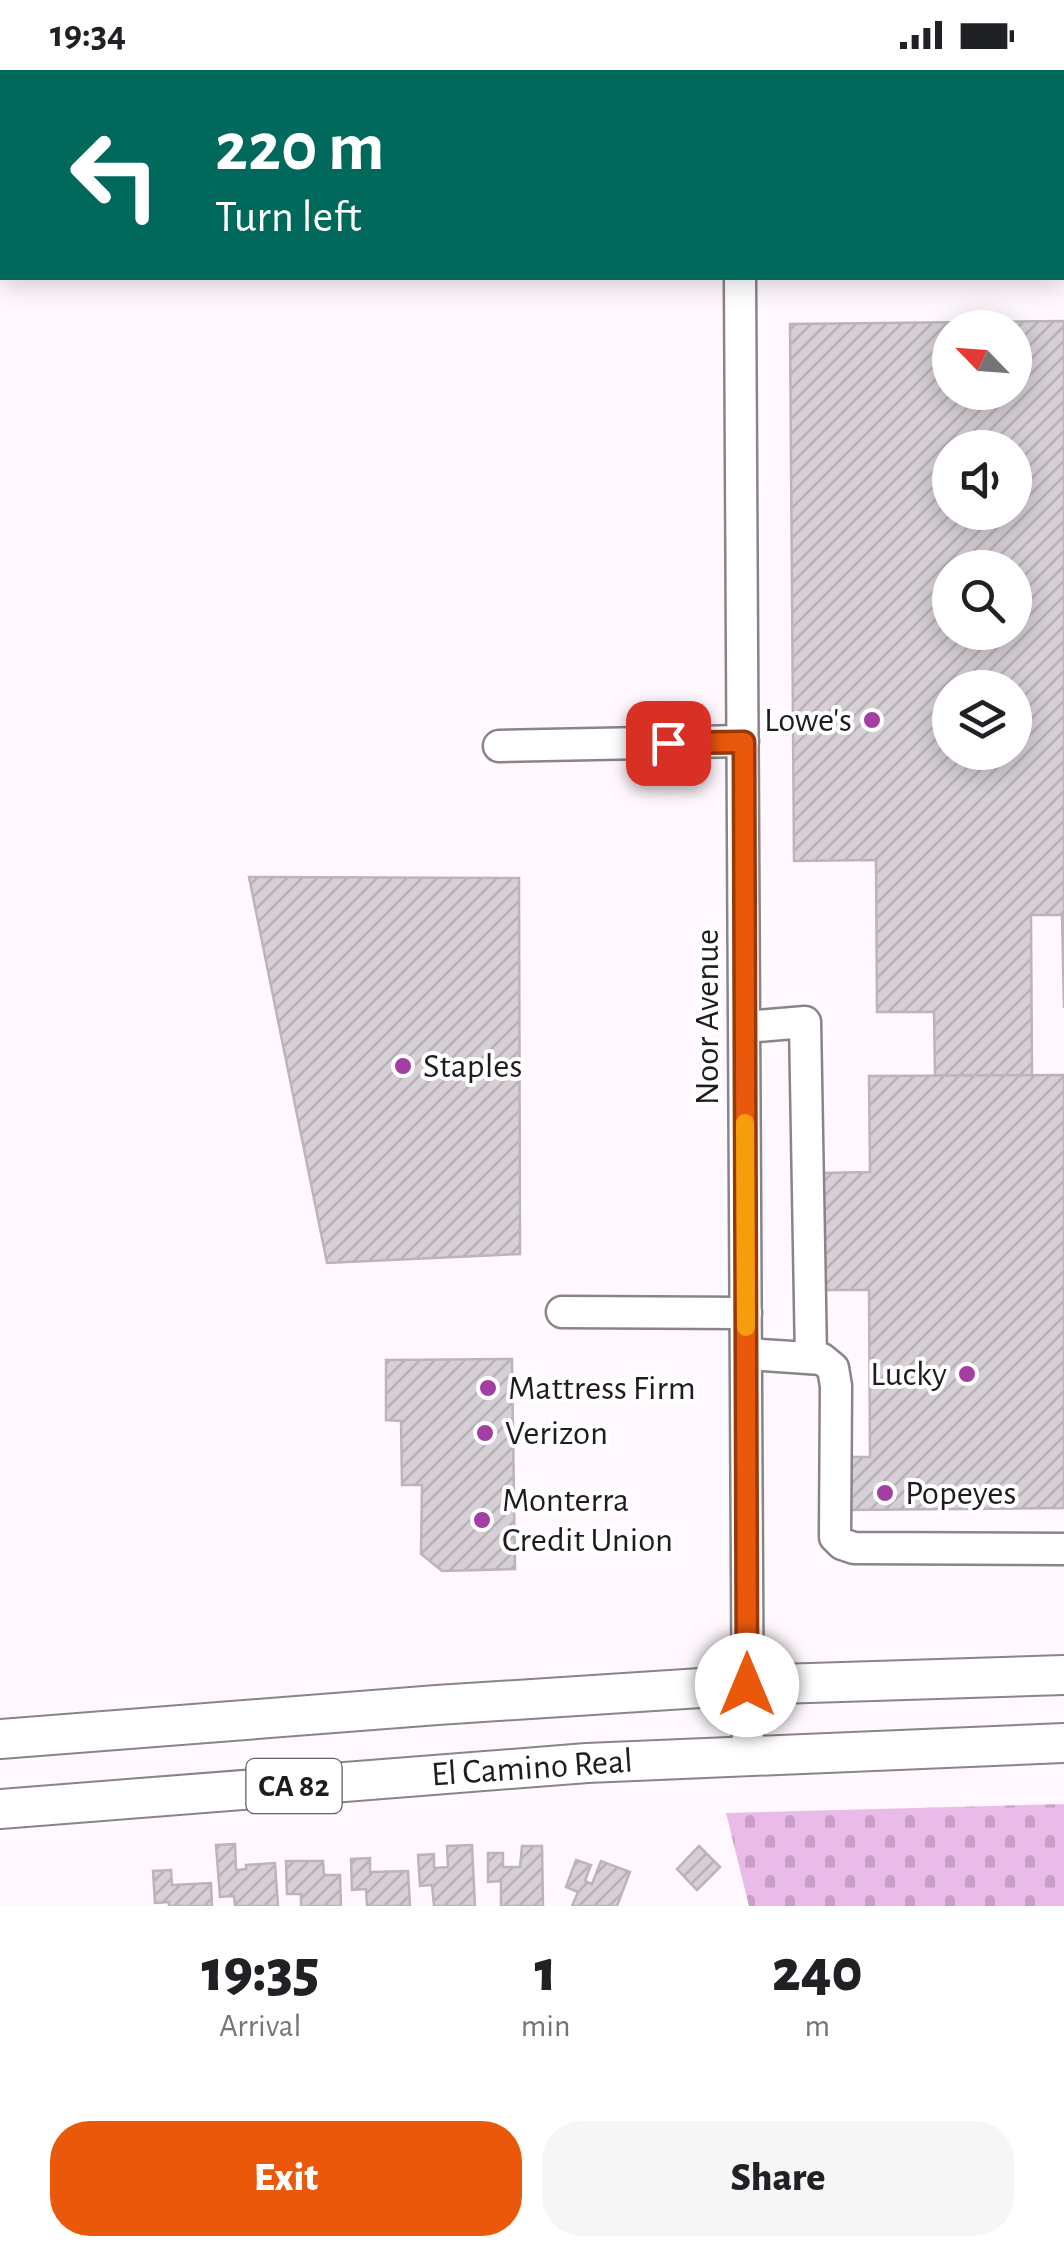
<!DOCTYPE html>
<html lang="en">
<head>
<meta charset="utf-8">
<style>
	body { margin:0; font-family:"Alegreya Sans",sans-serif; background:#f6f6f6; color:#202124; height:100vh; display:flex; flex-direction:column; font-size:38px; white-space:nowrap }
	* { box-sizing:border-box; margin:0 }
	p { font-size:32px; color:#757577 }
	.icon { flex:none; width:55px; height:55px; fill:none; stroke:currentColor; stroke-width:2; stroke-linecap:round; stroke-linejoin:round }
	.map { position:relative; height:1836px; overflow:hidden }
	.panel { display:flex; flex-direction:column; background:#fff; flex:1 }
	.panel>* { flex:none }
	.top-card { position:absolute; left:0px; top:0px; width:1065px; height:210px; box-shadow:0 5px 25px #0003; background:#00695c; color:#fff; overflow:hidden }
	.needle { width:65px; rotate:295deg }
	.controls { position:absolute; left:932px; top:240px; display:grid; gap:20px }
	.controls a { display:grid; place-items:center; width:100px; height:100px; border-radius:50%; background:#fff; box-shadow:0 5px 25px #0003; font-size:50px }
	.pin { position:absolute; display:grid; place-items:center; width:85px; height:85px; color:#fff; margin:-42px; border-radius:20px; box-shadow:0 5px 15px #0006 }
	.me { position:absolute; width:110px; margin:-55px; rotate:0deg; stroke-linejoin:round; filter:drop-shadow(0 0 8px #0008) }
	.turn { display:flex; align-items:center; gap:35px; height:210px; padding:0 50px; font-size:45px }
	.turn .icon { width:130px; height:130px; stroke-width:2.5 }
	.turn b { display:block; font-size:70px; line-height:85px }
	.eta { display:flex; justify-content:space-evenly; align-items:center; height:170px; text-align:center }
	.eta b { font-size:60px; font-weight:800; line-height:70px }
	.action { display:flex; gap:20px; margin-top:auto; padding:20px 50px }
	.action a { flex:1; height:115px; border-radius:40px; background:#ea580c; color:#fff; font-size:40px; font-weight:800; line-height:115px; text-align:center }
	.action a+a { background:#f6f6f6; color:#202124 }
	.status { display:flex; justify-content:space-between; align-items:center; height:70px; padding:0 50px; background:#fff; direction:ltr }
	.status svg { height:28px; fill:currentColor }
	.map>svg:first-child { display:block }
	.cemetery { fill:url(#cemetery-stones) }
	.building { fill:url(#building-hatch); stroke:#bbb4ba; stroke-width:2.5; fill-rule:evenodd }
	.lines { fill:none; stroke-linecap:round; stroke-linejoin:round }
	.minor-casing { stroke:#8a848a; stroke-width:35 }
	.major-casing { stroke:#8a848a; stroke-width:42 }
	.path { stroke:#b7b1b6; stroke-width:5; stroke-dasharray:10 5; stroke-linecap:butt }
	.minor { stroke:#fff; stroke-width:30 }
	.major { stroke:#fff; stroke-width:38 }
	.route-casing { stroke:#983908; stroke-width:25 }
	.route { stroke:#ea580c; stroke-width:18 }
	.slow { stroke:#f59e0b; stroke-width:18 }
	.poi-dot { fill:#a33ea3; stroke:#fff; stroke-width:4 }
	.labels { text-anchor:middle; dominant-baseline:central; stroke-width:8; stroke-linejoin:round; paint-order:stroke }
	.shield { fill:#fff; stroke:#626062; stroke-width:2.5 }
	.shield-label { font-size:32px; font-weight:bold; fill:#1e1c1e }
	.poi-label { font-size:35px; fill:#1e1c1e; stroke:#fff; text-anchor:start }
	.street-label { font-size:35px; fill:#1e1c1e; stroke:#fff }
</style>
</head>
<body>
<div class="status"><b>19:34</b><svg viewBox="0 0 49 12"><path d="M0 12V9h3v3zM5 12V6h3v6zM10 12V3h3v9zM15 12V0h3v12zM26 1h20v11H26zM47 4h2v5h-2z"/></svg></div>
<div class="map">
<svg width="1064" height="1836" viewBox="0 0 1064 1836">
	<defs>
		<pattern id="cemetery-stones" width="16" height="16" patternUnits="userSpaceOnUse" patternTransform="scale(2.5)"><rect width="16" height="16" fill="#eabbe8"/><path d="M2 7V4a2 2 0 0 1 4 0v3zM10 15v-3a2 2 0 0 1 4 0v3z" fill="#c8a0c7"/></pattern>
		<pattern id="building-hatch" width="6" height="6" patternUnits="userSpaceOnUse" patternTransform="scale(2.5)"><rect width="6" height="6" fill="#d6cfd6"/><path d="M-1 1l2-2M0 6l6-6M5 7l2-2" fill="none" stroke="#b7b1b7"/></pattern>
	</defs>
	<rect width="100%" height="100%" fill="#fff8fe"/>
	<!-- cemetery -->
	<path class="cemetery" d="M 1064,1734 L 1064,1836 L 749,1836 L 726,1743 Z"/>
	<!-- building -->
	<g class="building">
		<path d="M 0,0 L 139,0 L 139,2 L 2,2 L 2,39 L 0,39 Z"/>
		<rect x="239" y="0" width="219" height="2"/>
		<rect x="572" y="0" width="150" height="2"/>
		<path d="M 941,0 L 1064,0 L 1064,17 L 1062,2 L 941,2 Z"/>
		<path d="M 1064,251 L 1064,938 L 1062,845 L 1031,845 L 1032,1005 L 935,1006 L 934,942 L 877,942 L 876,790 L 794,791 L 790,254 ZM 950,258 L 1015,258 L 1015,322 L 950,322 ZM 950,378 L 1015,378 L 1015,442 L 950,442 ZM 950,498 L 1015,498 L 1015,562 L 950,562 ZM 950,618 L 1015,618 L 1015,682 L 950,682 Z"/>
		<path d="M 249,807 L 519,808 L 520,1184 L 327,1193 Z"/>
		<path d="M 1064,1005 L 1064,1438 L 848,1440 L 848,1387 L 870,1387 L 869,1220 L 823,1220 L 822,1103 L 870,1102 L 869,1006 Z"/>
		<path d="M 512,1289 L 515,1499 L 442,1501 L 421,1484 L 422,1415 L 402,1415 L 401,1351 L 386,1350 L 386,1290 Z"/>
		<path d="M 235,1774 L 236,1800 L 246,1799 L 246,1795 L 275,1793 L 278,1836 L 235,1836 L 234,1826 L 220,1827 L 216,1775 Z"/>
		<path d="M 472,1775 L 475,1836 L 434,1836 L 432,1815 L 420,1816 L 418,1785 L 434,1784 L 434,1798 L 448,1797 L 447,1776 Z"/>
		<path d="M 522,1776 L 542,1776 L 543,1836 L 501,1836 L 501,1811 L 488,1812 L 488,1783 L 503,1783 L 503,1797 L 520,1797 Z"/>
		<path d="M 699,1776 L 720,1797 L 697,1820 L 677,1799 Z"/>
		<path d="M 370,1788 L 370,1802 L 408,1801 L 410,1836 L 367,1836 L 366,1819 L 352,1820 L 351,1789 Z"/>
		<path d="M 576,1790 L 591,1795 L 585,1811 L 592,1814 L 601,1791 L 630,1802 L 617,1836 L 572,1836 L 578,1822 L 566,1817 Z"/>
		<path d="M 286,1791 L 323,1791 L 324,1805 L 340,1805 L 341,1836 L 301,1836 L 301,1824 L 287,1824 Z"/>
		<path d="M 171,1800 L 172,1815 L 211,1813 L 212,1836 L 169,1836 L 169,1832 L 155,1833 L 153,1801 Z"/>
	</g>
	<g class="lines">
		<defs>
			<g id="minor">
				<path d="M 1062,161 L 1064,162"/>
				<path d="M 0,173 L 2,173"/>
				<path d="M 740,208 L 748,1687"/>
				<path d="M 499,676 L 743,671"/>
				<path d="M 745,957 L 805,952 L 811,1288"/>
				<path d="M 562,1242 L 746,1243"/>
				<path d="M 747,1284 L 822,1289 L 833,1298 L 836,1316 L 835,1467 L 842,1474 L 854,1478 L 1064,1479"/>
			</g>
			<g id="major">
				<path d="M 0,1669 L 437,1635 L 747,1615 L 1064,1605"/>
				<path d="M 0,1739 L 587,1693 L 1064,1673"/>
			</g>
		</defs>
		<!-- minor casing -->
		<use href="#minor" class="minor-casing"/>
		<!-- major casing -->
		<use href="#major" class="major-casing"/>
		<!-- path -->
		<path class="path" d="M 157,0 L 157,2"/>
		<!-- minor -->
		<use href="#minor" class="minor"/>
		<!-- major -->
		<use href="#major" class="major"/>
	</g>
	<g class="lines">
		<defs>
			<path id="route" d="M 668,673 L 744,672 L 747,1615"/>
		</defs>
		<!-- route casing -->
		<use href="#route" class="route-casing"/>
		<!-- route -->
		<use href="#route" class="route"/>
		<!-- slow -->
		<path class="slow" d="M 745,1053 L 746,1257"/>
	</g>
	<!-- markers -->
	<g class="poi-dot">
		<circle cx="872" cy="650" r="10"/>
		<circle cx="403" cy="996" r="10"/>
		<circle cx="967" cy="1304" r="10"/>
		<circle cx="488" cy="1318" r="10"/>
		<circle cx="485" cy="1363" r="10"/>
		<circle cx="885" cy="1423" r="10"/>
		<circle cx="482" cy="1450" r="10"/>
	</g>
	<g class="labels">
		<!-- shield labels -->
		<rect class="shield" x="246.5" y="1689" width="95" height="54" rx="8"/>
		<g class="shield-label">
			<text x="294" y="1716">CA 82</text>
		</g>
		<!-- poi labels -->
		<g class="poi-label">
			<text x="852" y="650" text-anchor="end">Lowe's</text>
			<text x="423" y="996">Staples</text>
			<text x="947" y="1304" text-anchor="end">Lucky</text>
			<text x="508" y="1318">Mattress Firm</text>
			<text x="505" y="1363">Verizon</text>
			<text x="905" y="1423">Popeyes</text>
			<text x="502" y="1430">Monterra<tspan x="502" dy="40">Credit Union</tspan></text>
		</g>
		<!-- street labels -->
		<g class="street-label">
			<text transform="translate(707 947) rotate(-90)">Noor Avenue</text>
			<text transform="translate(532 1698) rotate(-4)">El Camino Real</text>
		</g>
	</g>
</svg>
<div class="controls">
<a><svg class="needle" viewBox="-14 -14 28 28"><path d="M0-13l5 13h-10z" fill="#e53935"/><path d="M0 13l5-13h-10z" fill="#757577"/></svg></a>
<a><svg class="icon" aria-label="sound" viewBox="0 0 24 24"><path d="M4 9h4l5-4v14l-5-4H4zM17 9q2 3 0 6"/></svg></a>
<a><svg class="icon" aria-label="search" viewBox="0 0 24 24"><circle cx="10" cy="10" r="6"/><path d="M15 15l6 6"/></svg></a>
<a><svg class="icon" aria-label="layers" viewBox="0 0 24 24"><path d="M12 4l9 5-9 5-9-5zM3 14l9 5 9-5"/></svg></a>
</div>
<div class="pin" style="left:668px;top:673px;background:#d93025"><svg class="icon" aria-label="arrive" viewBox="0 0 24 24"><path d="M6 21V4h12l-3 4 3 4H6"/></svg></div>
<svg class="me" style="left:747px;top:1615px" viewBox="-20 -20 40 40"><circle r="19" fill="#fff"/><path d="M0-13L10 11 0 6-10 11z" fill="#ea580c"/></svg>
<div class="top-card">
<div class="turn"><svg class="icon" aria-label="left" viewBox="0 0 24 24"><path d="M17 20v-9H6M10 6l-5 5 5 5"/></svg><div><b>220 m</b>Turn left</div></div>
</div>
</div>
<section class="panel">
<div class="eta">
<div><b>19:35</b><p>Arrival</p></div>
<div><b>1</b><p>min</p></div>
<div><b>240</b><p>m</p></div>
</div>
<div class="action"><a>Exit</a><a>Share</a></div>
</section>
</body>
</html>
